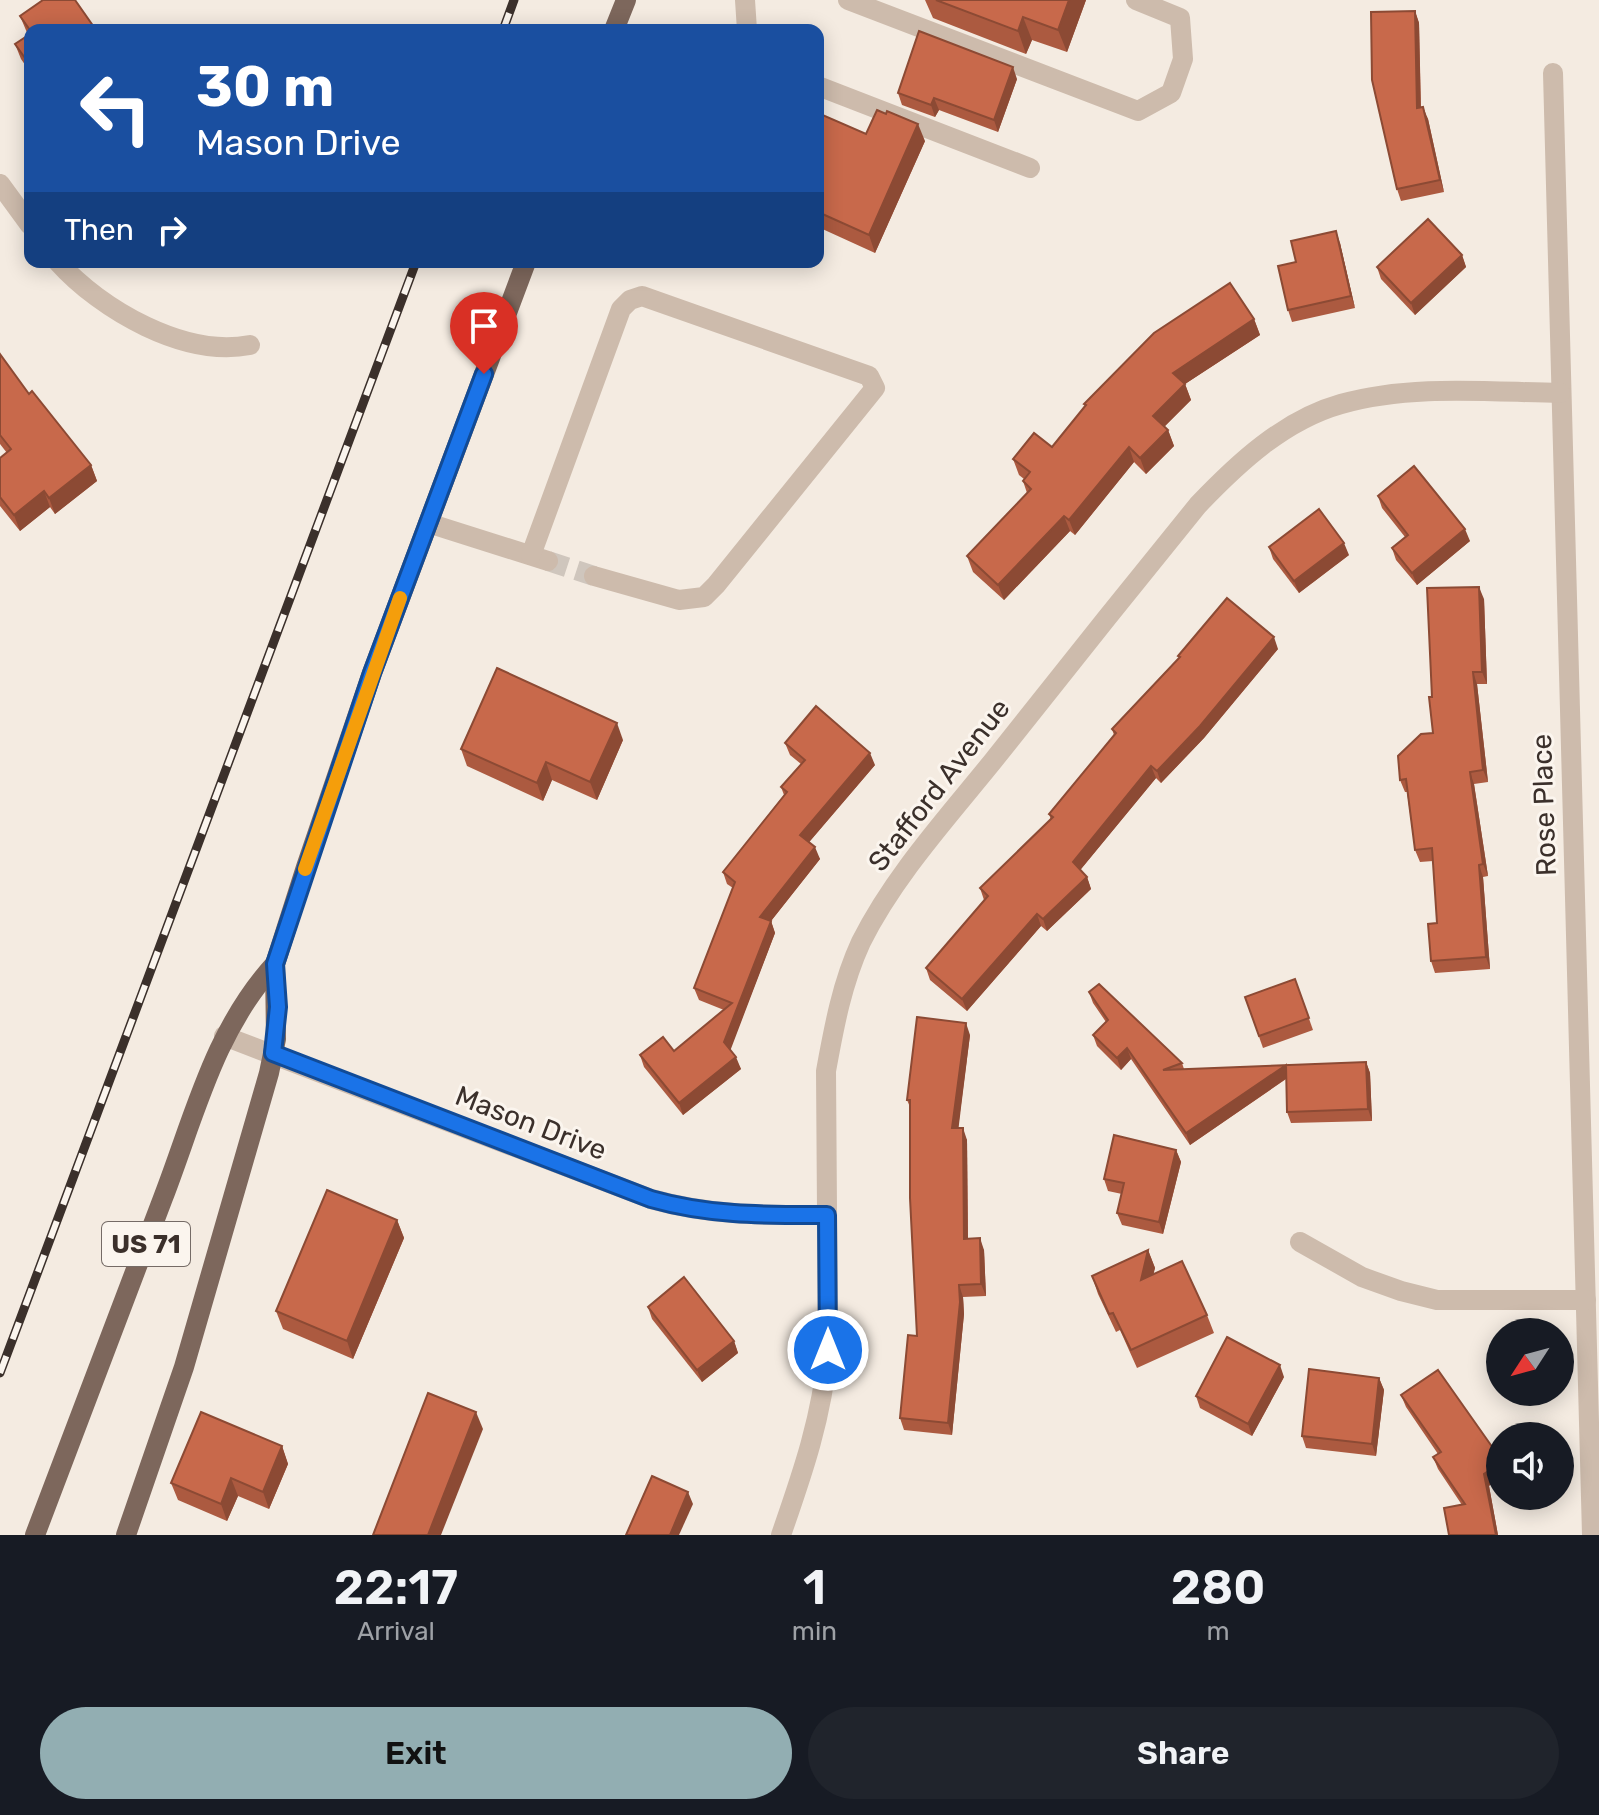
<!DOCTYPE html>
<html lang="en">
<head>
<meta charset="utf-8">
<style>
	body { margin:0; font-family:Rubik,sans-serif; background:#20242c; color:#f1f3f6; height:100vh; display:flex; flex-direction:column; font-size:30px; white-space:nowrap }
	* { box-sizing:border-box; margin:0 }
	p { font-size:26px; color:#9ea1a6 }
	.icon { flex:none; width:44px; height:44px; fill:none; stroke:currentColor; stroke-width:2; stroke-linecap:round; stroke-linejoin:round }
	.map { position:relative; height:1535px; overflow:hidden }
	.side { display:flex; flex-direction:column; background:#171b24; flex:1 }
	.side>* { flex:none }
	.banner { position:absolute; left:24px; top:24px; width:800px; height:244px; border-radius:16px; box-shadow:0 4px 20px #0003; background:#1a4fa0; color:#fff; overflow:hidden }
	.needle { width:52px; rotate:234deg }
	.tools { position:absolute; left:1486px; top:1318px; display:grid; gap:16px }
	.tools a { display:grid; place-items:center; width:88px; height:88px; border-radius:50%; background:#171b24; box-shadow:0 4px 20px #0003; font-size:40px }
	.pin { position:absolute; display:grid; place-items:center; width:68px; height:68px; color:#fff; margin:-82px -34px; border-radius:50% 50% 50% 0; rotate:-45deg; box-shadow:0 0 8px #0007 }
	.pin .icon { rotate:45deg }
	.me { position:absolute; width:88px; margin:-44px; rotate:0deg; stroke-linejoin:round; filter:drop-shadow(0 0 6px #0008) }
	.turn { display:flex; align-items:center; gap:28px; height:168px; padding:0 40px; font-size:36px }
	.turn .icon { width:104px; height:104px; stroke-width:2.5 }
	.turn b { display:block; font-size:56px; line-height:68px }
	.then { display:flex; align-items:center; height:76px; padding:0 40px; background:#0003; gap:16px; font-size:30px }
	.eta { display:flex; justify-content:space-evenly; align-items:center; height:136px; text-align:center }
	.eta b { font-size:48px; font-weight:600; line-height:56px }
	.primary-button { display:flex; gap:16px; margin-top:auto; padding:16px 40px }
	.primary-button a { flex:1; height:92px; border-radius:48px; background:#92aeb2; color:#111; font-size:32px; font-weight:600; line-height:92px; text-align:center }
	.primary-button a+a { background:#20242c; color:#f1f3f6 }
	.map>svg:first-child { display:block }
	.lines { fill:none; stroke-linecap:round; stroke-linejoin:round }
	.minor-tunnel { stroke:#cfc6bd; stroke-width:20; stroke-dasharray:20 10; stroke-linecap:butt }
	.minor { stroke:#cdbbac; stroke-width:20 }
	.major { stroke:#7d675c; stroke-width:20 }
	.rail-casing { stroke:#3b302b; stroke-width:9 }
	.rail { stroke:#fbf5ee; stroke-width:6; stroke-dasharray:18; stroke-linecap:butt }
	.wall { fill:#ac5a40 }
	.shaded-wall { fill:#8c4a34 }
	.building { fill:#c8694b; stroke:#8c4a34; stroke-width:2 }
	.route-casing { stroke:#114b97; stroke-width:20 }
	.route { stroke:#1a73e8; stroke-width:14 }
	.slow { stroke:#f59e0b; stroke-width:14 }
	.labels { text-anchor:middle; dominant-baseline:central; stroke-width:6; stroke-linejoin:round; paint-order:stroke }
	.shield { fill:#fbf5ee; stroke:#756b66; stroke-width:2 }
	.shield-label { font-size:26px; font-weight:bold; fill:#3b302b }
	.street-label { font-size:28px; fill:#3b302b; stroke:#fbf5ee }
</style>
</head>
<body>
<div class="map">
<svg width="1599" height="1535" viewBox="0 0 1599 1535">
	<rect width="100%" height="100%" fill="#f4ebe1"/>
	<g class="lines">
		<!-- minor-tunnel -->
		<path class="minor-tunnel" d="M 548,561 L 594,576"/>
		<!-- minor -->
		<g class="minor">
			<path d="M 745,0 L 747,30"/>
			<path d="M 848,0 L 1138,111 L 1171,93 L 1183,59 L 1180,18 L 1136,0"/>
			<path d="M 1553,73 L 1592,1535"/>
			<path d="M 818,86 L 1030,168"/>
			<path d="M 0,184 L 30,225"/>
			<path d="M 58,262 C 101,310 185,358 250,345"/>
			<path d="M 428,523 L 548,561"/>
			<path d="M 531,555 L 621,309 L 630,300 L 642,296 L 869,376 L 875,388 L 716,585 L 704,597 L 679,600 L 594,576"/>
			<path d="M 224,1036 L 651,1199 C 712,1216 764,1215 827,1215"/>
			<path d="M 1300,1242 L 1362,1277 L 1401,1291 L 1437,1300 L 1586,1300"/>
			<path d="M 781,1535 C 803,1472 822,1417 828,1350 L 826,1071 C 834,1027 842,983 861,942 C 894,876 947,818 993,761 C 1061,675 1129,590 1198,505 C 1238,463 1284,420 1341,404 C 1411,384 1489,392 1560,393"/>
		</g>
		<!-- major -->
		<g class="major">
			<path d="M 614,30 L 626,0"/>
			<path d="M 35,1535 C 78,1423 121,1311 163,1198 C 195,1115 214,1031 275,964"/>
			<path d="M 126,1535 L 184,1367 L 269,1073 L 276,1039 L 275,964 L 306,867 L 372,673 L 526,262"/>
		</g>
		<defs>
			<g id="rail">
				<path d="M 503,30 L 514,0"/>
				<path d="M 0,1373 L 416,262"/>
			</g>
		</defs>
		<!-- rail casing -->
		<use href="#rail" class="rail-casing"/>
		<!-- rail -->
		<use href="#rail" class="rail"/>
	</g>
	<!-- wall -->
	<g class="wall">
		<path d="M 925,0 L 1086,0 L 1067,52 L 1032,40 L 1026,54 L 933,18 Z"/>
		<path d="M 1415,11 L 1419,23 L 1421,108 L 1428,119 L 1444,192 L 1401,201 L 1397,189 Z"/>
		<path d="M 20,16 L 30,30 L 30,72 L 21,59 L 15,44 L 28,35 Z"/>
		<path d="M 1017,79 L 998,132 L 939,110 L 935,117 L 902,105 L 898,93 Z"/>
		<path d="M 818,113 L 866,134 L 925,141 L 875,253 L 818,227 Z"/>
		<path d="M 1340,243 L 1355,308 L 1292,322 L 1288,310 L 1296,262 Z"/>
		<path d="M 1462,255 L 1466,267 L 1415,315 L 1381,279 L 1377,267 Z"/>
		<path d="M 1254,319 L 1260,335 L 1185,384 L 1191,400 L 1164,427 L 1168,430 L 1174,446 L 1146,474 L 1134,462 L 1075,535 L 1070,531 L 1004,600 L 973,572 L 967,556 L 1027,493 L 1023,481 L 1024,479 L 1019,475 L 1013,459 L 1052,447 L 1085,406 L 1084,404 Z"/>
		<path d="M 0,354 L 29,394 L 91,465 L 97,481 L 55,514 L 50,507 L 20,531 L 0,506 L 0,458 L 7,453 L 0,444 Z"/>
		<path d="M 1378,496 L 1470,541 L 1417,585 L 1396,560 L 1392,548 L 1405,537 L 1382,508 Z"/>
		<path d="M 1269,547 L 1349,555 L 1299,593 L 1273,559 Z"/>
		<path d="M 1484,599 L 1487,684 L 1477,684 L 1488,782 L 1474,784 L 1488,876 L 1483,877 L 1490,969 L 1435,973 L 1431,961 L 1437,923 L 1433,861 L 1420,862 L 1415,850 L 1407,792 L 1405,792 L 1400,780 L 1433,733 L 1432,697 Z"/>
		<path d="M 1278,649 L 1204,738 L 1161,783 L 1156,778 L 1080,870 L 1087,877 L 1091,889 L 1047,931 L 1041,926 L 967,1011 L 930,980 L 926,968 L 984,900 L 980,888 L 1051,820 L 1049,814 L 1114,735 L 1112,729 L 1179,658 L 1178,656 Z"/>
		<path d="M 623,740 L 597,800 L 552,780 L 543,801 L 467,766 L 461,749 Z"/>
		<path d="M 785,743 L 875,765 L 809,842 L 820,859 L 771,921 L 775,933 L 730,1049 L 741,1069 L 683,1115 L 644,1067 L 640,1055 L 674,1051 L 724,1010 L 699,1000 L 694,988 L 733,888 L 727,884 L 723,872 L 784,795 L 781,787 L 801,764 L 790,755 Z"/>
		<path d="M 1295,979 L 1313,1030 L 1263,1048 L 1245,997 Z"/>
		<path d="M 1089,992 L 1182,1063 L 1184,1069 L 1366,1062 L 1370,1073 L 1372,1121 L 1291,1123 L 1287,1112 L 1286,1079 L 1190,1145 L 1131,1059 L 1121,1070 L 1097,1046 L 1093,1035 L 1106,1022 L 1093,1003 Z"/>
		<path d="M 970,1035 L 958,1128 L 967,1140 L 968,1238 L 984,1250 L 986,1296 L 963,1297 L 964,1314 L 952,1435 L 904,1430 L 900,1418 L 917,1336 L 910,1107 L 907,1100 Z"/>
		<path d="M 1176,1150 L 1181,1162 L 1163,1234 L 1122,1225 L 1117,1213 L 1122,1194 L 1108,1191 L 1104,1179 Z"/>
		<path d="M 397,1220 L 404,1238 L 353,1359 L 283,1329 L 276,1311 Z"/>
		<path d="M 1148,1250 L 1155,1268 L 1153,1274 L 1207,1315 L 1214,1333 L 1137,1368 L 1120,1330 L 1116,1332 L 1098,1294 L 1092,1276 Z"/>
		<path d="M 648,1307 L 734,1341 L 738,1353 L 702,1382 L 652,1319 Z"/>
		<path d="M 1284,1377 L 1252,1436 L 1200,1408 L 1196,1396 Z"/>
		<path d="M 1379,1378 L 1384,1390 L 1376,1456 L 1306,1448 L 1302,1436 Z"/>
		<path d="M 1401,1395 L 1489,1486 L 1498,1535 L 1449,1535 L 1462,1505 L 1438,1469 L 1433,1457 L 1438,1454 L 1406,1407 Z"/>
		<path d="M 282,1446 L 288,1464 L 269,1509 L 238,1496 L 227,1521 L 178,1500 L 171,1483 Z"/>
	</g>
	<!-- shaded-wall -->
	<g class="shaded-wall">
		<path d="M 1069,0 L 1086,0 L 1067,52 L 1058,30 Z"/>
		<path d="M 1415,11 L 1419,23 L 1421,120 L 1417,108 Z"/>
		<path d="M 1023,17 L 1032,40 L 1026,54 L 1018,31 Z"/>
		<path d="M 1013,67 L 1017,79 L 998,132 L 994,120 Z"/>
		<path d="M 934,98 L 939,110 L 935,117 L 931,105 Z"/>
		<path d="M 1423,107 L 1428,119 L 1444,192 L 1440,180 Z"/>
		<path d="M 918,124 L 925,141 L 875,253 L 869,235 Z"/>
		<path d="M 1336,231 L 1340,243 L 1355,308 L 1351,296 Z"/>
		<path d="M 1462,255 L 1466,267 L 1415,315 L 1411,303 Z"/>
		<path d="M 1254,319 L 1260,335 L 1185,384 L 1191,400 L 1159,432 L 1153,416 L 1173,373 Z"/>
		<path d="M 1168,430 L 1174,446 L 1146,474 L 1140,458 Z"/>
		<path d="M 1129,447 L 1134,462 L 1075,535 L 1069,520 Z"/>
		<path d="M 91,465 L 97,481 L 55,514 L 49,498 Z"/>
		<path d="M 44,491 L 50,507 L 20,531 L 14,515 Z"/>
		<path d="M 1064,516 L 1070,531 L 1004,600 L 998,585 Z"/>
		<path d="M 1465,529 L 1470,541 L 1417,585 L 1412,573 Z"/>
		<path d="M 1344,543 L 1349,555 L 1299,593 L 1294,581 Z"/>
		<path d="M 1479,587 L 1484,599 L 1487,684 L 1482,672 Z"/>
		<path d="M 1274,637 L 1278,649 L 1204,738 L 1161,783 L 1157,771 Z"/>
		<path d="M 1473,672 L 1477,684 L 1488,782 L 1483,770 Z"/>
		<path d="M 617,723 L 623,740 L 597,800 L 590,782 Z"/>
		<path d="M 870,753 L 875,765 L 805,847 L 800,835 Z"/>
		<path d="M 546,762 L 552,780 L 543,801 L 537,783 Z"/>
		<path d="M 1151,766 L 1156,778 L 1077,874 L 1073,862 Z"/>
		<path d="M 1470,772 L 1474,784 L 1488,876 L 1483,864 Z"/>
		<path d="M 815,847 L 820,859 L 771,921 L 775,933 L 729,1054 L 724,1042 L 760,917 Z"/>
		<path d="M 1479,865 L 1483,877 L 1490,969 L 1486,957 Z"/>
		<path d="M 1087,877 L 1091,889 L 1047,931 L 1043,919 Z"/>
		<path d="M 1037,914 L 1041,926 L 967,1011 L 962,999 Z"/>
		<path d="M 966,1023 L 970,1035 L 957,1140 L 952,1128 Z"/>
		<path d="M 1127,1048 L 1131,1059 L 1121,1070 L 1117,1058 Z"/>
		<path d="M 736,1057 L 741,1069 L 683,1115 L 679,1103 Z"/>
		<path d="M 1366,1062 L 1370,1073 L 1372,1121 L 1368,1109 Z"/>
		<path d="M 1286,1065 L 1290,1076 L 1190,1145 L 1186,1133 Z"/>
		<path d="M 963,1128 L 967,1140 L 968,1251 L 964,1239 Z"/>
		<path d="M 1176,1150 L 1181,1162 L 1163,1234 L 1159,1222 Z"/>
		<path d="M 397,1220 L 404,1238 L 353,1359 L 347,1341 Z"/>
		<path d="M 980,1238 L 984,1250 L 986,1296 L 981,1284 Z"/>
		<path d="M 1148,1250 L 1155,1268 L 1148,1297 L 1141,1280 Z"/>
		<path d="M 959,1285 L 963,1297 L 964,1314 L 952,1435 L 948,1423 Z"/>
		<path d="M 734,1341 L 738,1353 L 702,1382 L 697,1370 Z"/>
		<path d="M 1280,1365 L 1284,1377 L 1252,1436 L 1248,1424 Z"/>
		<path d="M 1379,1378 L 1384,1390 L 1376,1456 L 1372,1444 Z"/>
		<path d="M 476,1412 L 483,1429 L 441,1535 L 428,1535 Z"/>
		<path d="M 282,1446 L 288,1464 L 269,1509 L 263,1492 Z"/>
		<path d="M 1500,1463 L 1500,1478 L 1489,1486 L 1498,1535 L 1496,1535 L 1484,1474 Z"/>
		<path d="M 231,1478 L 238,1496 L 227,1521 L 221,1504 Z"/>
		<path d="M 688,1492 L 693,1504 L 679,1535 L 670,1535 Z"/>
	</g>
	<!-- building -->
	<g class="building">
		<path d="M 43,0 L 75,0 L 96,30 L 30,30 L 20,16 Z"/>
		<path d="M 936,0 L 1069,0 L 1058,30 L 1023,17 L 1018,31 Z"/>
		<path d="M 1415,11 L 1417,108 L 1423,107 L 1440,180 L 1397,189 L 1372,80 L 1371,12 Z"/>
		<path d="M 919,31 L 1013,67 L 994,120 L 934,98 L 931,105 L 898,93 Z"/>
		<path d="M 30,34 L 30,65 L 15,44 Z"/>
		<path d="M 877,110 L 886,114 L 887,111 L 918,124 L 869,235 L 818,212 L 818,113 L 866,134 Z"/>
		<path d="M 1428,219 L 1462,255 L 1411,303 L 1377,267 Z"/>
		<path d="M 1336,231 L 1351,296 L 1288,310 L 1278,266 L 1296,262 L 1291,241 Z"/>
		<path d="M 1230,283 L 1254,319 L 1173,373 L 1185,384 L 1153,416 L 1168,430 L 1140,458 L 1129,447 L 1069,520 L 1064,516 L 998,585 L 967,556 L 1031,489 L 1023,481 L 1030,472 L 1013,459 L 1034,433 L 1052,447 L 1086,405 L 1084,404 L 1154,333 Z"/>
		<path d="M 0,354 L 29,394 L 32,391 L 91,465 L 49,498 L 44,491 L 14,515 L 0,497 L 0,458 L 11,449 L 0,435 Z"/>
		<path d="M 1414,466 L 1465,529 L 1412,573 L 1392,548 L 1408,535 L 1378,496 Z"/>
		<path d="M 1319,509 L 1344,543 L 1294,581 L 1269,547 Z"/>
		<path d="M 1479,587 L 1482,672 L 1473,672 L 1483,770 L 1470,772 L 1483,864 L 1479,865 L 1486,957 L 1431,961 L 1428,924 L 1437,923 L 1432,848 L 1415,850 L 1406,779 L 1400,780 L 1398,756 L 1421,734 L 1433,733 L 1429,697 L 1432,697 L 1427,588 Z"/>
		<path d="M 1227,598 L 1274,637 L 1200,726 L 1157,771 L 1151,766 L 1073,862 L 1087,877 L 1043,919 L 1037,914 L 962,999 L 926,968 L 988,896 L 980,888 L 1053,817 L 1049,814 L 1116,733 L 1112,729 L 1180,657 L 1178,656 Z"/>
		<path d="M 497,668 L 617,723 L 590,782 L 546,762 L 537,783 L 461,749 Z"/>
		<path d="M 816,706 L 870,753 L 800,835 L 815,847 L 760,917 L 771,921 L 724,1042 L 736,1057 L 679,1103 L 640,1055 L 663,1037 L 674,1051 L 732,1003 L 694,988 L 735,882 L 723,872 L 787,792 L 781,787 L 805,760 L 785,743 Z"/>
		<path d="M 1295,979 L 1309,1018 L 1259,1036 L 1245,997 Z"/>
		<path d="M 1099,984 L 1182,1063 L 1163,1070 L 1366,1062 L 1368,1109 L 1287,1112 L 1286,1065 L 1186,1133 L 1127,1048 L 1117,1058 L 1093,1035 L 1108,1020 L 1089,992 Z"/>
		<path d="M 917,1017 L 966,1023 L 952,1128 L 963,1128 L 964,1239 L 980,1238 L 981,1284 L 959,1285 L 960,1302 L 948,1423 L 900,1418 L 908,1335 L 917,1336 L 910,1198 L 910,1100 L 907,1100 Z"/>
		<path d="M 1114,1135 L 1176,1150 L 1159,1222 L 1117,1213 L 1124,1183 L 1104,1179 Z"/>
		<path d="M 327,1190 L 397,1220 L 347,1341 L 276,1311 Z"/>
		<path d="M 1148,1250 L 1141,1280 L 1182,1261 L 1207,1315 L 1131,1350 L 1113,1313 L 1109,1314 L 1092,1276 Z"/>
		<path d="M 684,1277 L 734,1341 L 697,1370 L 648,1307 Z"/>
		<path d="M 1227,1337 L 1280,1365 L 1248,1424 L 1196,1396 Z"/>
		<path d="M 1309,1369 L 1379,1378 L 1372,1444 L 1302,1436 Z"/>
		<path d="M 1438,1370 L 1500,1458 L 1500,1463 L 1484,1474 L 1496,1535 L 1449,1535 L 1444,1508 L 1465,1504 L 1433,1457 L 1441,1452 L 1401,1395 Z"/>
		<path d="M 428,1393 L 476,1412 L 428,1535 L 373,1535 Z"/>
		<path d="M 201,1412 L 282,1446 L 263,1492 L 231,1478 L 221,1504 L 171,1483 Z"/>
		<path d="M 652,1476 L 688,1492 L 670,1535 L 626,1535 Z"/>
	</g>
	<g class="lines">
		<defs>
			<path id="route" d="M 484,374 L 372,673 L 275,964 L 278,1007 L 273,1053 L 651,1199 C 711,1216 765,1215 827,1215 L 828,1350"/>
		</defs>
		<!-- route casing -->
		<use href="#route" class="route-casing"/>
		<!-- route -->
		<use href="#route" class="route"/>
		<!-- slow -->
		<path class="slow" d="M 305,869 L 400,598"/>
	</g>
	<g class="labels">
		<!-- shield labels -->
		<rect class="shield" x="102" y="1222" width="88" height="44" rx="6"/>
		<g class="shield-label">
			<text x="146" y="1244">US 71</text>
		</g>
		<!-- street labels -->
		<g class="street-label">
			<text transform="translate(939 785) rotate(-52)">Stafford Avenue</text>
			<text transform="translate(1544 805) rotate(-92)">Rose Place</text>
			<text transform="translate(531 1123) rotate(21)">Mason Drive</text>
		</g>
	</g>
</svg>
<div class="tools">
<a><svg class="needle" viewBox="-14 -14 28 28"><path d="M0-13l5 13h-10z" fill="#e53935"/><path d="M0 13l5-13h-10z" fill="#9ea1a6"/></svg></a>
<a><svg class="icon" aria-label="sound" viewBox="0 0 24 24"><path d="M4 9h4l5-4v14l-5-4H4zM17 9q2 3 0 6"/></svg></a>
</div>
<div class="pin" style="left:484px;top:374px;background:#d93025"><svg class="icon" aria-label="arrive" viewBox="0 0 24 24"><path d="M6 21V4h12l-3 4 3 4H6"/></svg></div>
<svg class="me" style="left:828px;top:1350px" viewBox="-20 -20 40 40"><circle r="17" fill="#1a73e8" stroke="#fff" stroke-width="3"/><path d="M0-11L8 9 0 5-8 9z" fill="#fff"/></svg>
<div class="banner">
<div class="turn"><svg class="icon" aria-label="left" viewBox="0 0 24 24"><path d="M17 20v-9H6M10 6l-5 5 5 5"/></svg><div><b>30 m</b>Mason Drive</div></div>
<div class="then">Then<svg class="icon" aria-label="right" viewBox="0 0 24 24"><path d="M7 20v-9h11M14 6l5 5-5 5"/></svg></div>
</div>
</div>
<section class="side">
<div class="eta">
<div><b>22:17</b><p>Arrival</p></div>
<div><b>1</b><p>min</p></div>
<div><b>280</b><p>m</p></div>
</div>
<div class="primary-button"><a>Exit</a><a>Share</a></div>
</section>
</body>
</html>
